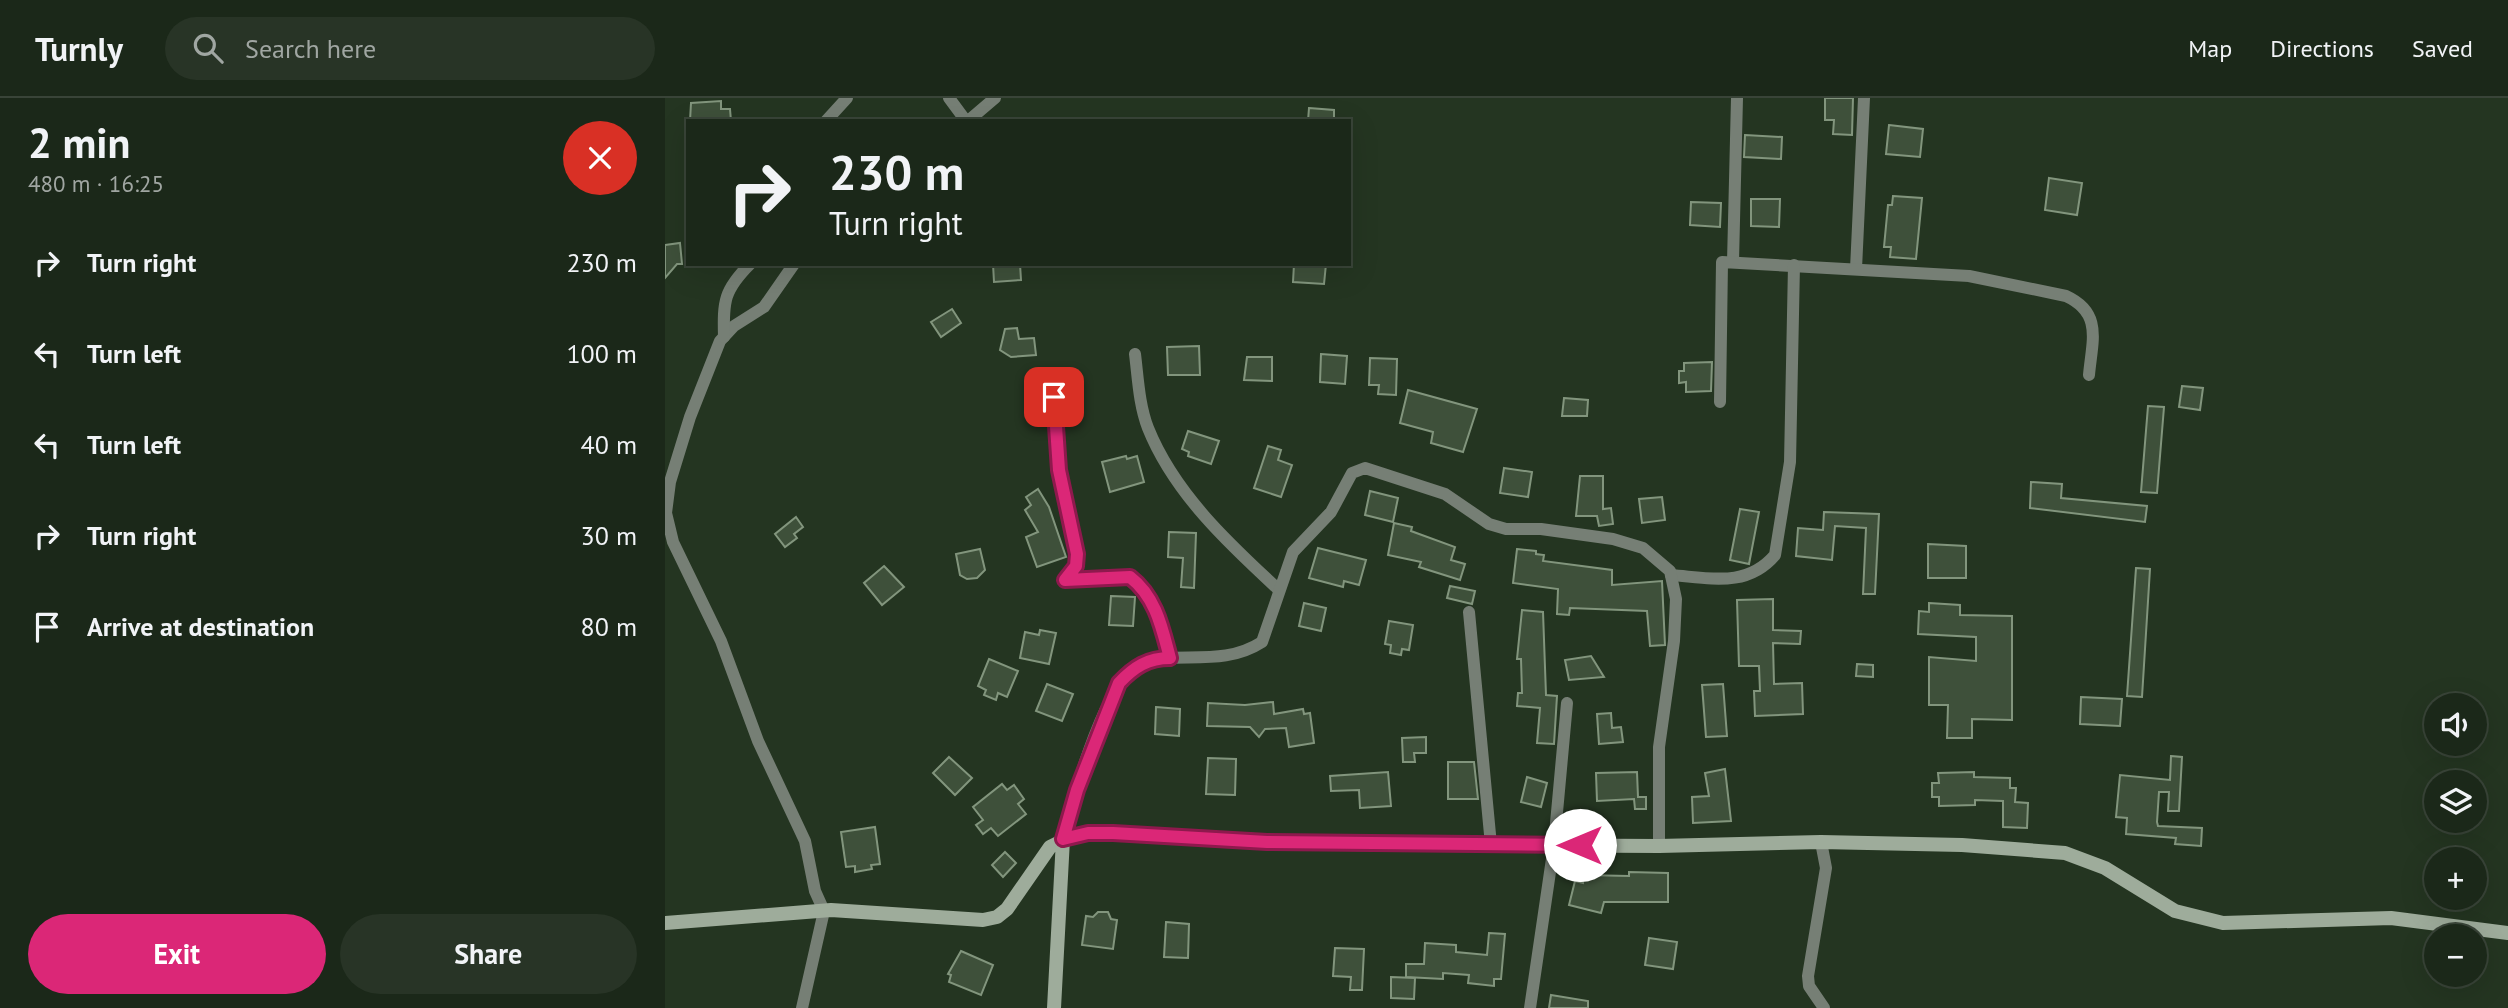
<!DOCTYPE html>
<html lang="en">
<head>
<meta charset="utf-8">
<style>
	body { margin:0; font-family:"PT Sans",sans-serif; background:#283426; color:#f1f3f6; height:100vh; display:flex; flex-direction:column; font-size:26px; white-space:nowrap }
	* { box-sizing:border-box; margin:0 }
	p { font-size:23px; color:#a0a6a2 }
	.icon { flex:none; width:38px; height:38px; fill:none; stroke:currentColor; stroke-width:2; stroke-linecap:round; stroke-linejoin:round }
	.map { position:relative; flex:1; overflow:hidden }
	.drawer { display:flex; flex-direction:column; background:#1b2819; width:665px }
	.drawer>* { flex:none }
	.banner { position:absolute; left:21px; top:21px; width:665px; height:147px; border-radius:0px; box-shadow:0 7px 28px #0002,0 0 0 2px #394438; background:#1b2819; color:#f1f3f6; overflow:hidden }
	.fabs { position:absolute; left:1759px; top:595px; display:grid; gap:14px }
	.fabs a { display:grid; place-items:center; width:63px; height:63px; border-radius:50%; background:#1b2819; box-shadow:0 7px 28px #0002,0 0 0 2px #394438; font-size:35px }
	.pin { position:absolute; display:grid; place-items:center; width:60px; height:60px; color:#fff; margin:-30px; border-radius:14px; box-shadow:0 4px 10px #0006 }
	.me { position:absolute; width:77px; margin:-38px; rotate:270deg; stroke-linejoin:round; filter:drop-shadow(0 0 5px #0008) }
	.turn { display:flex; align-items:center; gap:24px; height:147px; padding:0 28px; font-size:32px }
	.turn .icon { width:91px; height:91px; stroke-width:2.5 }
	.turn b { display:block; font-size:49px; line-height:60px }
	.round { display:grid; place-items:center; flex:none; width:74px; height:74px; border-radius:37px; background:#283426 }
	.summary { display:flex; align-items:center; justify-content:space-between; height:119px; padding:0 28px }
	h1 { font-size:42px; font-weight:700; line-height:52px }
	.cta { display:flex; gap:14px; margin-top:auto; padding:14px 28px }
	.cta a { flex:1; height:80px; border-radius:42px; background:#db2777; color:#fff; font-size:28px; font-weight:700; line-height:80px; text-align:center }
	.cta a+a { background:#283426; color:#f1f3f6 }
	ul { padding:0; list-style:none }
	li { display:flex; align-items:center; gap:21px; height:91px; padding:0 28px }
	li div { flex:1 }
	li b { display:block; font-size:26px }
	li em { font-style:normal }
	header { display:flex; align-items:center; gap:42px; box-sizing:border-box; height:98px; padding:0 35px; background:#1b2819; border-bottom:2px solid #394438 }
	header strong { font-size:33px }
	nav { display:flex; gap:38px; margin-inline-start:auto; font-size:24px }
	.search { width:490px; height:63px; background:#283426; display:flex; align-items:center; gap:18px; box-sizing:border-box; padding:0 24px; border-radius:38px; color:#a0a6a2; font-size:26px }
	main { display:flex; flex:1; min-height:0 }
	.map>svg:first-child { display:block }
	.building { fill:#3e503a; stroke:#82957d; stroke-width:2 }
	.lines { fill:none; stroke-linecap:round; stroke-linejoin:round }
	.street { stroke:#767f75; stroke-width:12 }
	.secondary { stroke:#9eac9b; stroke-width:14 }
	.route-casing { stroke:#8e194d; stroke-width:18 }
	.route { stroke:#db2777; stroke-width:12 }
</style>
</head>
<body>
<header>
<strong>Turnly</strong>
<div class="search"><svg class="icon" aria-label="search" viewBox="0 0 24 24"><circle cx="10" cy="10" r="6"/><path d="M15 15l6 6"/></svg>Search here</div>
<nav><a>Map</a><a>Directions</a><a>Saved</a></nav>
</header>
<main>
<section class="drawer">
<div class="summary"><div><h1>2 min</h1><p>480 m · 16:25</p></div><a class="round" style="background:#d93025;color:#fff"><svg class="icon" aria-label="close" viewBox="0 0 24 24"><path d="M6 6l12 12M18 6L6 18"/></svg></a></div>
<ul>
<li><svg class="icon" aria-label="right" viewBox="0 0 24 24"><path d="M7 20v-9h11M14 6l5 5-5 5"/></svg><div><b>Turn right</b></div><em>230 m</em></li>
<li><svg class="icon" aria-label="left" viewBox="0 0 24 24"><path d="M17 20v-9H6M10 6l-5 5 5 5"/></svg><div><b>Turn left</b></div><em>100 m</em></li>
<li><svg class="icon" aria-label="left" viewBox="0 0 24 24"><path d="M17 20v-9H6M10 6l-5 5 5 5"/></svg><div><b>Turn left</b></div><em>40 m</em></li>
<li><svg class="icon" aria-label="right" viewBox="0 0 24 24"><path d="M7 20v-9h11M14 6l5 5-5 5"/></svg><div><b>Turn right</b></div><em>30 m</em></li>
<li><svg class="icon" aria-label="arrive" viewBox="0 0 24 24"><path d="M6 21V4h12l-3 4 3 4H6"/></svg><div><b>Arrive at destination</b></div><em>80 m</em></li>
</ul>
<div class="cta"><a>Exit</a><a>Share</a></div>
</section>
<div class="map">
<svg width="1843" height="910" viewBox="0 0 1843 910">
	<rect width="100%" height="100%" fill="#243521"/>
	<!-- building -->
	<g class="building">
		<path d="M 1160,0 L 1188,0 L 1187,37 L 1168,36 L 1169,22 L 1160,22 Z"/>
		<path d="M 56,3 L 56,11 L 65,11 L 66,23 L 25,23 L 26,5 Z"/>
		<path d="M 644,10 L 669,12 L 669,23 L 643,23 Z"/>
		<path d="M 1224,27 L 1258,31 L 1255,59 L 1221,56 Z"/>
		<path d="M 1080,37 L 1117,39 L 1116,61 L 1079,59 Z"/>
		<path d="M 1384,80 L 1417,85 L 1412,117 L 1380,112 Z"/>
		<path d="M 1228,98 L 1257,100 L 1251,161 L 1225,159 L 1226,149 L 1219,149 L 1223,107 L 1227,107 Z"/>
		<path d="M 1086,101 L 1115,101 L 1114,129 L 1086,128 Z"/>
		<path d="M 1026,104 L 1056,105 L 1055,129 L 1025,127 Z"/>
		<path d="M 15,145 L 17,166 L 12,166 L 0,180 L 0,147 Z"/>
		<path d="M 328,166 L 355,166 L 356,182 L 329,184 Z"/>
		<path d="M 629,166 L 661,166 L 659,186 L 628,184 Z"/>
		<path d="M 287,211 L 296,225 L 276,239 L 266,224 Z"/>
		<path d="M 352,230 L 354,241 L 369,240 L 371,257 L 346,259 L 335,252 L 340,231 Z"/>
		<path d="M 534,248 L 535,277 L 503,277 L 502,249 Z"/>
		<path d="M 656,256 L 682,258 L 680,286 L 655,284 Z"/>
		<path d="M 582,259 L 607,259 L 607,283 L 579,282 Z"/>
		<path d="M 705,260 L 732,261 L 731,297 L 713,296 L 714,287 L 704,287 Z"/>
		<path d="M 1047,264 L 1046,293 L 1021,294 L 1021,284 L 1014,285 L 1014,273 L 1019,273 L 1019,265 Z"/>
		<path d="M 1517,288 L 1538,290 L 1535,312 L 1514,309 Z"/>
		<path d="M 743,292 L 812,311 L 798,354 L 766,345 L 768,334 L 735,325 Z"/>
		<path d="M 899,300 L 923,302 L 922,318 L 897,318 Z"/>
		<path d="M 1483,308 L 1499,309 L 1492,395 L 1476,394 Z"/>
		<path d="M 523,333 L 554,343 L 546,366 L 523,358 L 524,354 L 517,351 Z"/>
		<path d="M 603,348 L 616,352 L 613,362 L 627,367 L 616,399 L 589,390 Z"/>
		<path d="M 461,358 L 462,361 L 472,358 L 479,384 L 445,394 L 437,364 Z"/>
		<path d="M 839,370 L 867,374 L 863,399 L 835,395 Z"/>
		<path d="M 915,378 L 938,378 L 938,411 L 946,410 L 948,426 L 934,428 L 932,418 L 911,418 Z"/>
		<path d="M 1366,384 L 1397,386 L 1396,400 L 1482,408 L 1480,424 L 1365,410 Z"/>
		<path d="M 373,391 L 384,409 L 401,459 L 372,469 L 361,439 L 373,434 L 360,412 L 366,407 L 361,399 Z"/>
		<path d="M 705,393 L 733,400 L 728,424 L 700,417 Z"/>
		<path d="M 997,399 L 1000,422 L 977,425 L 974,401 Z"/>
		<path d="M 1075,411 L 1094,414 L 1084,466 L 1065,462 Z"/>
		<path d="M 1159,414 L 1214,416 L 1210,496 L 1198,496 L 1201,430 L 1170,428 L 1167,462 L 1131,458 L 1133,430 L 1158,432 Z"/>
		<path d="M 131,419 L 138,429 L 129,436 L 132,440 L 120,449 L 110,436 Z"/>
		<path d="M 729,425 L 747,429 L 746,433 L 790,449 L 786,462 L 800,466 L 795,482 L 754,469 L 756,464 L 723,457 Z"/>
		<path d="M 504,434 L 531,435 L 529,490 L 516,489 L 518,460 L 503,459 Z"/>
		<path d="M 1263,446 L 1301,448 L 1301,480 L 1263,480 Z"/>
		<path d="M 653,450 L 701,462 L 694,487 L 679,483 L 678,489 L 644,480 Z"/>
		<path d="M 315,451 L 320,472 L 312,480 L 302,481 L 295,477 L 291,456 Z"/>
		<path d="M 852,451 L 871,453 L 871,456 L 879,457 L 878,463 L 947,472 L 947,487 L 997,483 L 1000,547 L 985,548 L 982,513 L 905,510 L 904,517 L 892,516 L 893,491 L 848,485 Z"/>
		<path d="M 219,468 L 239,489 L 217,507 L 199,485 Z"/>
		<path d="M 1471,470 L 1485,471 L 1477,599 L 1462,598 Z"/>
		<path d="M 785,488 L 810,493 L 807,506 L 782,500 Z"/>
		<path d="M 446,498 L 470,499 L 468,528 L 444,527 Z"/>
		<path d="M 1108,501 L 1108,532 L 1136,533 L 1135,546 L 1108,545 L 1109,586 L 1137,585 L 1138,616 L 1090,618 L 1089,593 L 1095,593 L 1094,568 L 1074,568 L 1072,502 Z"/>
		<path d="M 639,505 L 661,510 L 656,533 L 634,528 Z"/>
		<path d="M 1264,505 L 1295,507 L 1295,517 L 1347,518 L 1347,622 L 1307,621 L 1307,640 L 1282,640 L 1283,607 L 1264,607 L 1264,559 L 1311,563 L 1311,539 L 1253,536 L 1254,513 L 1264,514 Z"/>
		<path d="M 857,512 L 878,514 L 881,597 L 892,598 L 889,646 L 872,645 L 875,610 L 852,608 L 853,595 L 857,595 L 856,561 L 852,561 Z"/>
		<path d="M 724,523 L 748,527 L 744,552 L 737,551 L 736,557 L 725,555 L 726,547 L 720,546 Z"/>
		<path d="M 375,532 L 391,535 L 384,566 L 355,560 L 360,534 L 374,537 Z"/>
		<path d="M 926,558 L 939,579 L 904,582 L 900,562 Z"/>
		<path d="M 324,561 L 353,573 L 342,599 L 333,595 L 331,602 L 319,597 L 321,592 L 313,588 Z"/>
		<path d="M 1192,566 L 1208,567 L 1208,579 L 1191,578 Z"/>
		<path d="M 382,586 L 408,596 L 397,623 L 371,613 Z"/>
		<path d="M 1058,586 L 1062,638 L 1041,639 L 1037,587 Z"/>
		<path d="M 1416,599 L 1457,601 L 1455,628 L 1415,626 Z"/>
		<path d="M 608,604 L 609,616 L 638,611 L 639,616 L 645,615 L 649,645 L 624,649 L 621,630 L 600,631 L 594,639 L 585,629 L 542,628 L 543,605 L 580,607 Z"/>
		<path d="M 491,609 L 515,611 L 514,638 L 490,636 Z"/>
		<path d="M 946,615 L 947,630 L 956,629 L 958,644 L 934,646 L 932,616 Z"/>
		<path d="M 761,639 L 761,655 L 749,655 L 750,664 L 738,664 L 737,640 Z"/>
		<path d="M 1506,658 L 1517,659 L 1514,713 L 1503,713 L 1504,694 L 1494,694 L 1492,724 L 1493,728 L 1537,730 L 1536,748 L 1510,746 L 1511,740 L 1461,736 L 1462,720 L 1451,719 L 1455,677 L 1505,682 Z"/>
		<path d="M 284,659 L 307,680 L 290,697 L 268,675 Z"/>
		<path d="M 543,660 L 571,661 L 570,697 L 541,696 Z"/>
		<path d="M 783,664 L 809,664 L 813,701 L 783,701 Z"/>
		<path d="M 1060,671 L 1066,723 L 1028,725 L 1027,699 L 1044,698 L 1040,675 Z"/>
		<path d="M 723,674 L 726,708 L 695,710 L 694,692 L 666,693 L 665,678 Z"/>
		<path d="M 972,674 L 973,699 L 981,699 L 981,711 L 970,711 L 969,701 L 932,703 L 931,675 Z"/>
		<path d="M 1309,674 L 1309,679 L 1345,680 L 1345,690 L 1351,690 L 1350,704 L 1363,705 L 1362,730 L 1338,729 L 1338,703 L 1310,702 L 1310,707 L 1274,708 L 1274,699 L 1267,699 L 1267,685 L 1274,685 L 1273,675 Z"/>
		<path d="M 862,679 L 882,685 L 876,709 L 856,704 Z"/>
		<path d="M 337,686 L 342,692 L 349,687 L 359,701 L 353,706 L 361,716 L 333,738 L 326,730 L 318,736 L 311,727 L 318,722 L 308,709 Z"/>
		<path d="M 210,729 L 215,766 L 206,767 L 207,771 L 190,774 L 190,768 L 181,769 L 176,734 Z"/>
		<path d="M 340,754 L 351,765 L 338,779 L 327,767 Z"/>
		<path d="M 964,774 L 1003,775 L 1003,804 L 939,804 L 936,815 L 904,807 L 910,783 L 918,785 L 918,777 L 964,778 Z"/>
		<path d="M 433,814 L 443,814 L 446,821 L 452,822 L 448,851 L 417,847 L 421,818 L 428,819 Z"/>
		<path d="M 501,824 L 524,826 L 523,860 L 499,859 Z"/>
		<path d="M 824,835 L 840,836 L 836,881 L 829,881 L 829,888 L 803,885 L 804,877 L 778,875 L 778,881 L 741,879 L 741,866 L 759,866 L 760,845 L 791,847 L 791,854 L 822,857 Z"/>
		<path d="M 984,840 L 1012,844 L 1008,871 L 980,867 Z"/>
		<path d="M 670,850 L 699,851 L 697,892 L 685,892 L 686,879 L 668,878 Z"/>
		<path d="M 296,853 L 328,867 L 316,897 L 284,884 L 286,877 L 283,876 Z"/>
		<path d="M 726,879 L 750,880 L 749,901 L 726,900 Z"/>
		<path d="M 886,897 L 923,903 L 923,910 L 884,910 Z"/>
	</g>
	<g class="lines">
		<!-- street -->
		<g class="street">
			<path d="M 284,0 L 301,23"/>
			<path d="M 161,23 L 182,0"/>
			<path d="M 303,23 L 330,0"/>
			<path d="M 1068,164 L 1072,0"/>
			<path d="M 129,166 L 99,209 L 69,228 L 55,243 L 25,319 L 5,384 L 1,415 L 8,444 L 56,543 L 93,643 L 140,743 L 150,793 L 159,813 L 137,910"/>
			<path d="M 1191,171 L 1199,0"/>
			<path d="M 59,239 C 58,203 59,192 85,166"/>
			<path d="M 470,256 C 473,280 474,307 483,330 C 509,395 564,446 614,492"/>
			<path d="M 387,275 L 394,372 L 412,455 L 411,468 L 400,482 L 465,479 C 491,499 497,530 505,560"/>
			<path d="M 1055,304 L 1057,164 L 1304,178 L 1401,198 C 1438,215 1427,243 1424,277"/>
			<path d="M 1006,477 C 1045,480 1082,490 1110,457 L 1125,364 L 1129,167"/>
			<path d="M 804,514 L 826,747"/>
			<path d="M 398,741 C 407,701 436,601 465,574 C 474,565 486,561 499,560 C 534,558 566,564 597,544 L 628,454 L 666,414 L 687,375 L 700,370 L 780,396 L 824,426 L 841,431 L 876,431 L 948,441 L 978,450 L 1005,473 L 1011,501 L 1009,543 L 994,649 L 994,748"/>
			<path d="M 1156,744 L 1161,770 L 1143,878 L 1144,888 L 1159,910"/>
			<path d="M 865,910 L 889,747 L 902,605"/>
		</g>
		<!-- secondary -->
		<g class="secondary">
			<path d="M 0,825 L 166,812 L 318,822 L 332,819 L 342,811 L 385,749 L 409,737 L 423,735 L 682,746 L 994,748 L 1156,744 L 1297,747 L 1400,755 L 1440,770 L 1510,813 L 1558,825 L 1726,820 L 1843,835"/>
			<path d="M 389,910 L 398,741"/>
		</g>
	</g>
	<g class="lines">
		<defs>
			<path id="route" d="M 389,299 L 394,372 L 412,456 L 411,468 L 400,482 L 465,479 C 491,499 497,530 505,560 C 483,560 469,569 454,585 L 412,692 L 398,741 L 423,735 L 448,735 L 602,744 L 915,747"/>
		</defs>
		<!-- route casing -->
		<use href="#route" class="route-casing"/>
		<!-- route -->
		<use href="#route" class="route"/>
	</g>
</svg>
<div class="fabs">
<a><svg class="icon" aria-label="sound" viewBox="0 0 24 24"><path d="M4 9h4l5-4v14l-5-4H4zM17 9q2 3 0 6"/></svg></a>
<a><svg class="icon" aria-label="layers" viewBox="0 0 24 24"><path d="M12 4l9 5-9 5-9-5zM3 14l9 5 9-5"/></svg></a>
<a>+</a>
<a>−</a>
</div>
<div class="pin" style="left:389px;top:299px;background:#d93025"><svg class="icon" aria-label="arrive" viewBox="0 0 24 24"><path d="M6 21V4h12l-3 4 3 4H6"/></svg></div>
<svg class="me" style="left:915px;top:747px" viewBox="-20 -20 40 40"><circle r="19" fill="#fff"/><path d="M0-13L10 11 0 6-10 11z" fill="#db2777"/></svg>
<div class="banner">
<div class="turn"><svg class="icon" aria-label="right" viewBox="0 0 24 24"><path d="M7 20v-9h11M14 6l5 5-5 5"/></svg><div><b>230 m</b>Turn right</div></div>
</div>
</div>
</main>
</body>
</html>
